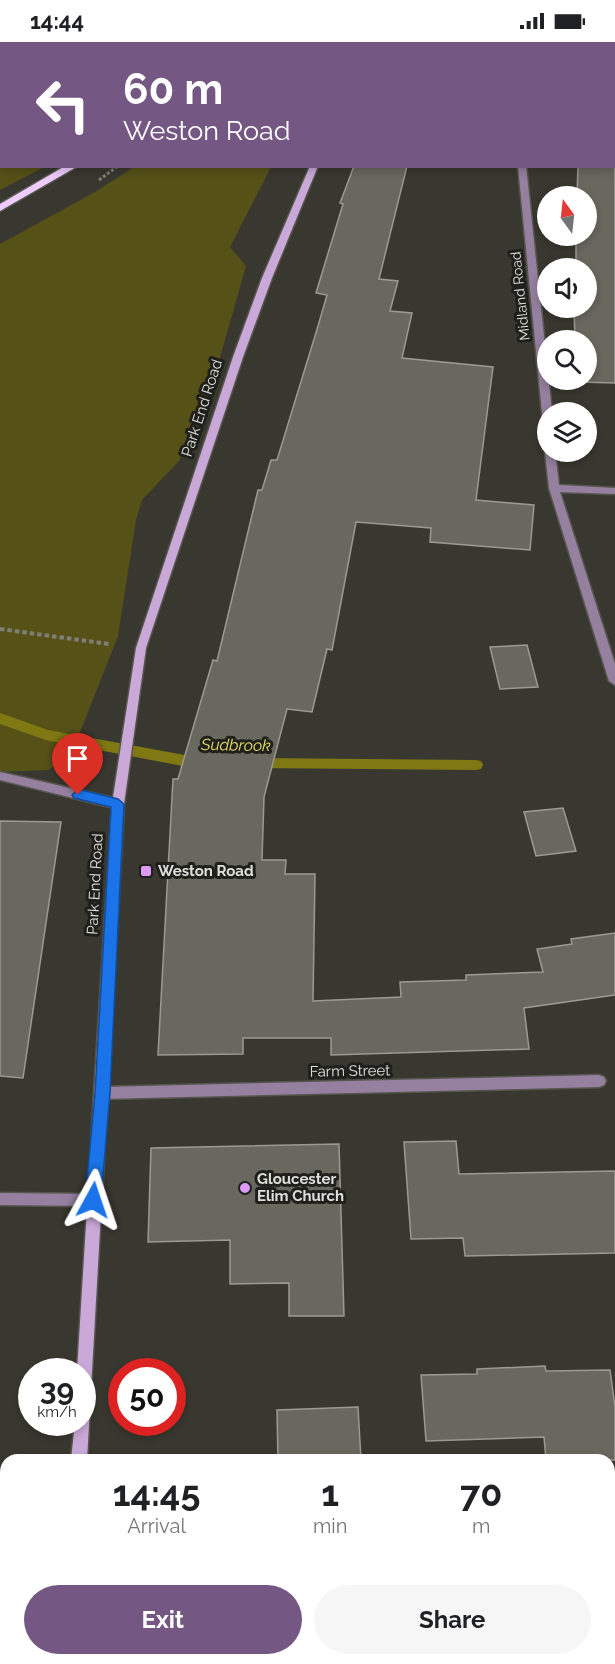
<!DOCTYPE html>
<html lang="en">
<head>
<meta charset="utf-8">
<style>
	body { margin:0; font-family:Raleway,sans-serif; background:#f6f6f6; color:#202124; height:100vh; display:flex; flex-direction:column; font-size:22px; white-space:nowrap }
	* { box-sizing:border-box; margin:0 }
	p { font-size:20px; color:#757577 }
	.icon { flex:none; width:33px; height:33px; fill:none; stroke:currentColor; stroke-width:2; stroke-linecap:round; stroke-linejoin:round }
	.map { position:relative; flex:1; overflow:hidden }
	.sheet { position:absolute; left:0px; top:1412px; width:615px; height:212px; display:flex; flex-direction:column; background:#fff; border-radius:18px 18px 0 0; box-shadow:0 3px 9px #0003 }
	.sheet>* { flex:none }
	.top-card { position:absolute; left:0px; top:0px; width:615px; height:126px; box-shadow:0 3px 9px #0003; background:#745782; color:#fff; overflow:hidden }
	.needle { width:39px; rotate:345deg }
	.buttons { position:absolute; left:537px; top:144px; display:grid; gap:12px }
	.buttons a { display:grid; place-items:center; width:60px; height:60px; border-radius:50%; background:#fff; box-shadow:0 3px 9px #0003; font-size:30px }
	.speed { position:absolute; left:18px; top:1316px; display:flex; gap:12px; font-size:30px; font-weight:700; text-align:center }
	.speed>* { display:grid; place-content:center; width:78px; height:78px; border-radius:50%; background:#fff; box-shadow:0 3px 9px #0003; line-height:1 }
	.speed small { font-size:15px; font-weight:400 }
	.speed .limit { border:9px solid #d22; background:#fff; color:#111 }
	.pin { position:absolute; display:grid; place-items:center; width:51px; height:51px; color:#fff; margin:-62px -26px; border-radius:50% 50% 50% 0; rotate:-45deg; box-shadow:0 0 6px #0007 }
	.pin .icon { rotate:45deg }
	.me { position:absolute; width:66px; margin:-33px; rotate:5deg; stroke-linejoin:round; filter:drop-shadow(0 0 4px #0008) }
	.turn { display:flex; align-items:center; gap:21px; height:126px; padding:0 24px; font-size:27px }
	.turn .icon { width:78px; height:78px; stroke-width:2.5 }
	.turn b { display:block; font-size:42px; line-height:51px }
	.eta { display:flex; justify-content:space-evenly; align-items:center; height:102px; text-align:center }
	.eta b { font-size:36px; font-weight:700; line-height:42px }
	.action { display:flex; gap:12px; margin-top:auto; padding:12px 24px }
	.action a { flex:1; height:69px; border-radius:36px; background:#745782; color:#fff; font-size:24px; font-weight:700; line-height:69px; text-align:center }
	.action a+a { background:#f6f6f6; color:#202124 }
	.status { display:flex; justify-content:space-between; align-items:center; height:42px; padding:0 30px; background:#fff; direction:ltr }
	.status svg { height:16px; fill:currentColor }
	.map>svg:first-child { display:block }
	.green { fill:#565117 }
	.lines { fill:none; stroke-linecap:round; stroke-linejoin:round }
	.stream { fill:#807813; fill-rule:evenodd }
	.building { fill:#68685f; stroke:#9a9a91; stroke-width:1.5 }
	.street-casing { stroke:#56564f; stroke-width:3 }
	.secondary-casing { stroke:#56564f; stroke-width:3 }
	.primary-casing { stroke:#56564f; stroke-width:3 }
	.path-far1 { stroke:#7f7f78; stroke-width:3; stroke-dasharray:3 2; stroke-linecap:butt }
	.path { stroke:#7f7f78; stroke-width:4; stroke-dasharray:4.5 3; stroke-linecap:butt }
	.street { fill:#95809f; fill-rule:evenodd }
	.secondary { fill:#caa9d9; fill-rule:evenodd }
	.primary { fill:#efccfe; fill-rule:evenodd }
	.route { fill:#1a73e8; stroke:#114b97; stroke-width:1.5 }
	.poi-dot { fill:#da9af6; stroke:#1f1f1b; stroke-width:2 }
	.labels { text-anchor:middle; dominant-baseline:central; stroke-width:6; stroke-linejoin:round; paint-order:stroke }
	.far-street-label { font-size:14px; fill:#e0e0db; stroke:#1f1f1b }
	.street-label { font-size:15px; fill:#e0e0db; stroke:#1f1f1b }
	.poi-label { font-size:15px; font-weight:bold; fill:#e0e0db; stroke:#1f1f1b; text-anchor:start }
	.water-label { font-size:16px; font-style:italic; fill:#e9e065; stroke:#1f1f1b }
</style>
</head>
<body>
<div class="status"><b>14:44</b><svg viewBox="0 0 49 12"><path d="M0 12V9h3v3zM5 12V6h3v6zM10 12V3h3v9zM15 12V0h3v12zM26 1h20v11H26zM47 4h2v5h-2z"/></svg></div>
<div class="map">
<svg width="615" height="1622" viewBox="0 0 615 1622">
	<rect width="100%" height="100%" fill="#383830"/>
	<!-- green -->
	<g class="green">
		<path d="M 0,0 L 227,0 L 2,2 L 2,124 L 44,125 L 0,148 Z"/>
		<path d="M 134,125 L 271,125 L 230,205 L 246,224 L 211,347 L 179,419 L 142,458 L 136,478 L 118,594 L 71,713 L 48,728 L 0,730 L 0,202 L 95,150 Z"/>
	</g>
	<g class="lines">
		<!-- stream -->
		<g class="stream">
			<path d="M 0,671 L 48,688 L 201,716 L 206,717 L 208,721 L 206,725 L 188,725 L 46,698 L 0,682 Z"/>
			<path d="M 252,716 L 476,718 L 481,719 L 483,723 L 481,727 L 476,728 L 252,726 L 247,725 L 245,721 L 247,717 Z"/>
		</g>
	</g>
	<!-- building -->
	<g class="building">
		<path d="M 354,124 L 407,124 L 379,237 L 398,239 L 390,269 L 412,271 L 402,316 L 493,325 L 476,458 L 534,463 L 530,508 L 430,500 L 431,486 L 356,480 L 332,608 L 327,607 L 312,670 L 287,667 L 264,755 L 262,818 L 286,818 L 285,832 L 315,832 L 313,959 L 401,955 L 400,940 L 466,938 L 466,933 L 543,930 L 537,907 L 572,902 L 571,897 L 615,891 L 615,953 L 524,966 L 529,1007 L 331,1013 L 331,996 L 243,996 L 243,1012 L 158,1013 L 173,737 L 178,737 L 213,618 L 217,619 L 258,448 L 262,448 L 271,418 L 277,418 L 318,284 L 327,253 L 316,251 L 343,162 L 340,161 Z"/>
		<path d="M 578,124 L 615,124 L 615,341 L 579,340 L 579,338 L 586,338 L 586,298 L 575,298 L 574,266 L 586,266 L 586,226 L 576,226 L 576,194 L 586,194 L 586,154 L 577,154 Z"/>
		<path d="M 527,603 L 538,645 L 500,647 L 490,605 Z"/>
		<path d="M 563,766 L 576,809 L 536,814 L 524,770 Z"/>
		<path d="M 0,779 L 61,780 L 23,1036 L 0,1034 Z"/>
		<path d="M 456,1099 L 459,1132 L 615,1129 L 615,1211 L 465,1214 L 463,1196 L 411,1197 L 404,1100 Z"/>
		<path d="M 339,1102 L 344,1274 L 289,1274 L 289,1241 L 230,1242 L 230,1198 L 148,1200 L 151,1106 Z"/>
		<path d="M 545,1324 L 546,1329 L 610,1328 L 615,1365 L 615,1418 L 546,1418 L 544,1395 L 426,1399 L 421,1333 L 477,1332 L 477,1327 Z"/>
		<path d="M 358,1365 L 361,1418 L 278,1418 L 277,1368 Z"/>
	</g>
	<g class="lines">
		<defs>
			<g id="street">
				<path d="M 525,0 L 533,0 L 524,2 Z"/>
				<rect x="614" y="99" width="1" height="5"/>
				<path d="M 518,124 L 526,124 L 552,370 L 548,370 L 548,384 L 543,381 Z"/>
				<path d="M 548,407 L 548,410 L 555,410 L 559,443 L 615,446 L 615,452 L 560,450 L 615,622 L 615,643 L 609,639 L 549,446 L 545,410 Z"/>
				<path d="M 0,730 L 118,757 L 124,762 L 118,767 L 0,738 Z"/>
				<path d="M 599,1033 L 604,1035 L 606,1039 L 604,1043 L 599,1045 L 102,1057 L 97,1055 L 95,1051 L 97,1047 L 102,1045 Z"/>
				<path d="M 0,1151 L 93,1152 L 98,1154 L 100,1158 L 98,1162 L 93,1164 L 0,1163 Z"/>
			</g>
			<g id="secondary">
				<rect x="355" y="0" width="8" height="2"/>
				<path d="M 365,0 L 373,0 L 364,2 Z"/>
				<path d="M 310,124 L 318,124 L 272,236 L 243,315 L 146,606 L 124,762 L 87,1418 L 71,1418 L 75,1380 L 82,1380 L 82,1329 L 77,1329 L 112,762 L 136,606 L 233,315 L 262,236 Z"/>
				<rect x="54" y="1617" width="16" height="5"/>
			</g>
			<g id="primary">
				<path d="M 251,0 L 261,0 L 249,2 Z"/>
				<path d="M 65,124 L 78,124 L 0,169 L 0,162 Z"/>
			</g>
		</defs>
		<!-- street casing -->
		<use href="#street" class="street-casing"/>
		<!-- secondary casing -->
		<use href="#secondary" class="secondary-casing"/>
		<!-- primary casing -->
		<use href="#primary" class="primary-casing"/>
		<!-- path-far1 -->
		<g class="path-far1">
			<path d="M 146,2 L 149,0"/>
			<path d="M 295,2 L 298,0"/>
			<path d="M 99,138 L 118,124"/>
		</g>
		<!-- path -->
		<path class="path" d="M 0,587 L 109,602"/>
		<!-- street -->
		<use href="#street" class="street"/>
		<!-- secondary -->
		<use href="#secondary" class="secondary"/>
		<!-- primary -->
		<use href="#primary" class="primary"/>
	</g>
	<!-- route -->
	<path class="route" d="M 78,747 L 118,757 L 124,762 L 110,1051 L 101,1158 L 99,1163 L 93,1165 L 88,1163 L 85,1158 L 95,1051 L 111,765 L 74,756 L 72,753 Z"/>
	<!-- markers -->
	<g class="poi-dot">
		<rect x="140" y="823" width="12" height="12" rx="3"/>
		<circle cx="245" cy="1146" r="6"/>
	</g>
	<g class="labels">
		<!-- far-street labels -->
		<g class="far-street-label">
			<text transform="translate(520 254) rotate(-96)">Midland Road</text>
		</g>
		<!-- street labels -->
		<g class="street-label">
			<text transform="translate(202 366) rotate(-72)">Park End Road</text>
			<text transform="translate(95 842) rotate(-87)">Park End Road</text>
			<text transform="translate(350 1029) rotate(-1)">Farm Street</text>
		</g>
		<!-- poi labels -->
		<g class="poi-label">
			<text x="158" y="829">Weston Road</text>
			<text x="257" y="1137">Gloucester<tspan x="257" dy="17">Elim Church</tspan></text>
		</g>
		<!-- water labels -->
		<g class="water-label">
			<text transform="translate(236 703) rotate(1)">Sudbrook</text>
		</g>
	</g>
</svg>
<div class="buttons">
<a><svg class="needle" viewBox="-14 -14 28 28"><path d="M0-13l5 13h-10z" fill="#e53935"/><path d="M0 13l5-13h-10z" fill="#757577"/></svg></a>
<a><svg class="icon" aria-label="sound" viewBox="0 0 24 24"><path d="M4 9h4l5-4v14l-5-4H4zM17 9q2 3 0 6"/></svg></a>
<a><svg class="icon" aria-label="search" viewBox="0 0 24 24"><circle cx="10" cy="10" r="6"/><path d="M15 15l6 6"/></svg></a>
<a><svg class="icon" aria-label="layers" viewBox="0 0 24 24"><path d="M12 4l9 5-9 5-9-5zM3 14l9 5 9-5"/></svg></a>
</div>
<div class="speed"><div>39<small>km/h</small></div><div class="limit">50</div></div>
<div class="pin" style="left:78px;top:753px;background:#d93025"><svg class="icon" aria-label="arrive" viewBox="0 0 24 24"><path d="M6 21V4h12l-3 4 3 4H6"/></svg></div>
<svg class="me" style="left:93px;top:1158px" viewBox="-20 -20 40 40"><path d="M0-17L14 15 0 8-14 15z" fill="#1a73e8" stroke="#fff" stroke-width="4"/></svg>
<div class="top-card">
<div class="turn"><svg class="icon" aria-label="left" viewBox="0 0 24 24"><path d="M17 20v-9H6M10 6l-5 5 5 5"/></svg><div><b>60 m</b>Weston Road</div></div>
</div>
<section class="sheet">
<div class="eta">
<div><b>14:45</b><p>Arrival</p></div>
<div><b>1</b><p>min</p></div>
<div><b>70</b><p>m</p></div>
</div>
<div class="action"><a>Exit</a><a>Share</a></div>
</section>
</div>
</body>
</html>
